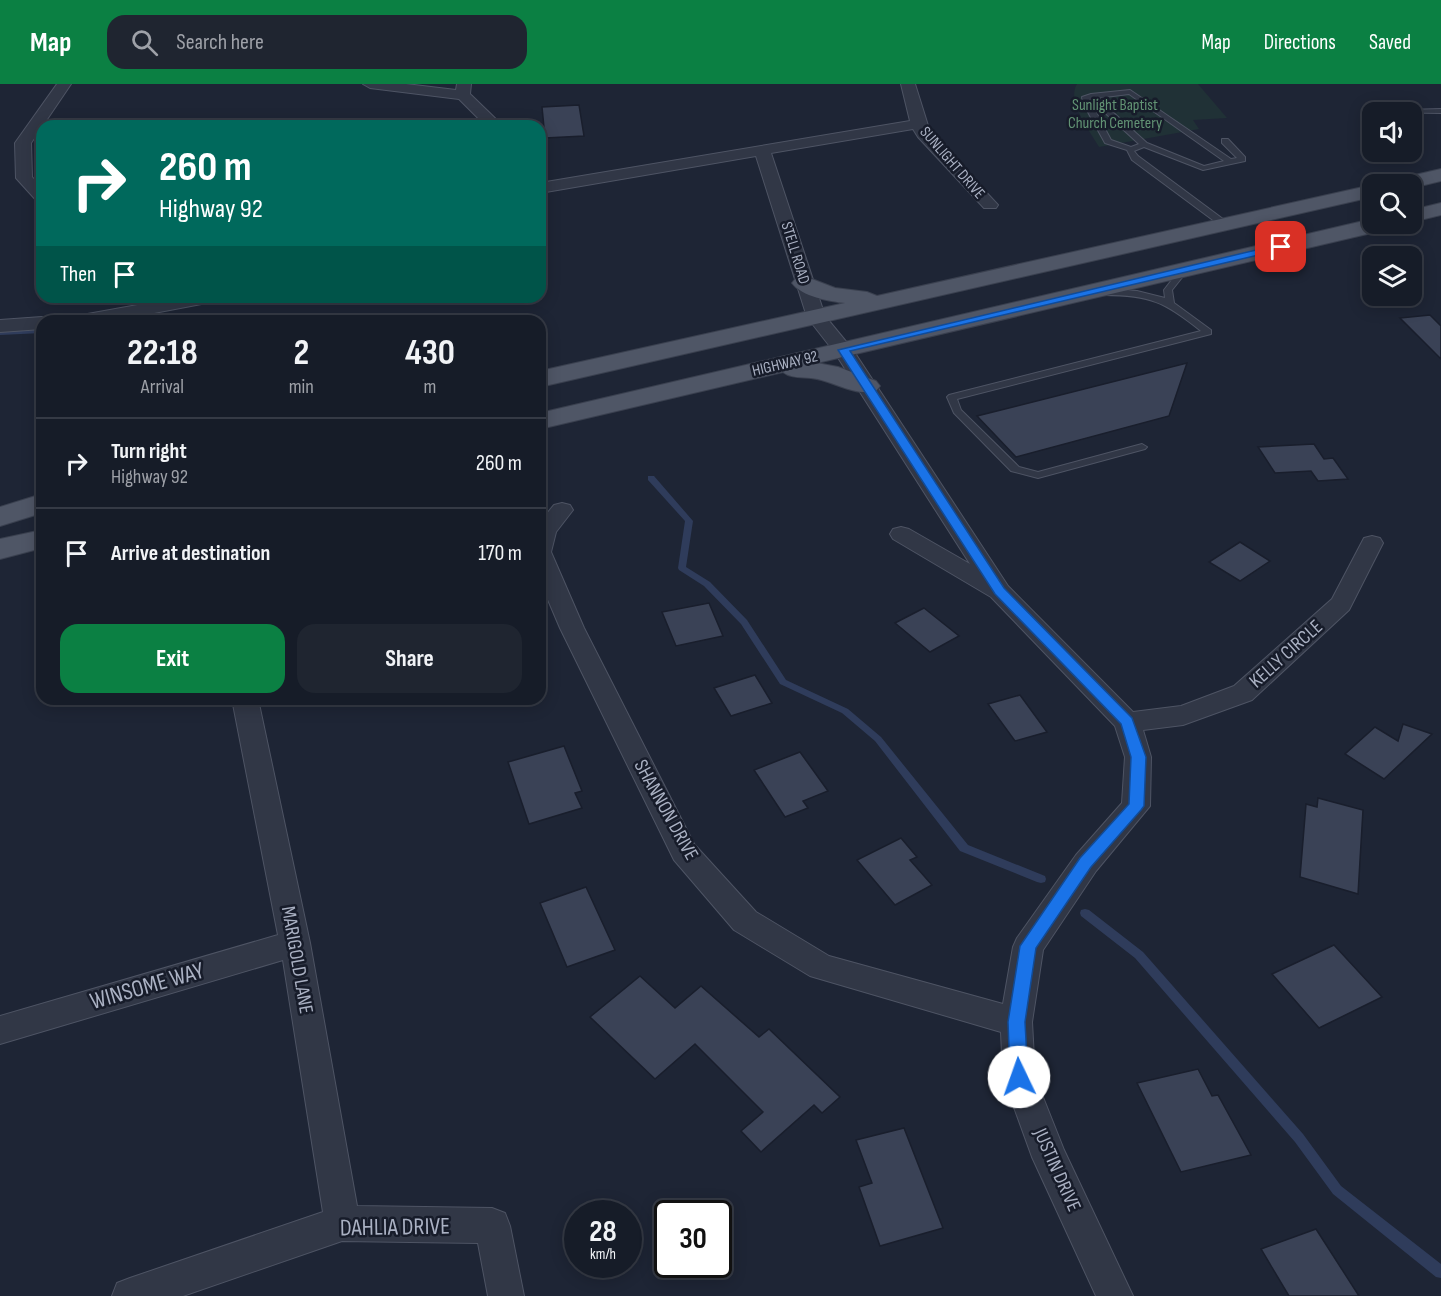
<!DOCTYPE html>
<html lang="en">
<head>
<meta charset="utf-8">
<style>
	body { margin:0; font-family:"Sofia Sans Condensed",sans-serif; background:#1f2530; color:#f1f3f6; height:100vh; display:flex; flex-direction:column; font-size:22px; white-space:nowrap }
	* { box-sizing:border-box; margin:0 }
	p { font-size:20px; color:#9ea1a8 }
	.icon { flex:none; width:33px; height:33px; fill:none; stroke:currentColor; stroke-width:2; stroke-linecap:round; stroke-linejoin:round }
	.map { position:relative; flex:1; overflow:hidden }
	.drawer { position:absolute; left:36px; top:231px; width:510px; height:390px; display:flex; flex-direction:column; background:#161c28; border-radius:18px; box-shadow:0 3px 15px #0003,0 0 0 2px #353a45 }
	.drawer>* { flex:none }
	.guide { position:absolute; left:36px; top:36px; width:510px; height:183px; border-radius:18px; box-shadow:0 3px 15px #0003,0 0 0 2px #353a45; background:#00695c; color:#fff; overflow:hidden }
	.fabs { position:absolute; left:1362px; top:18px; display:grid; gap:12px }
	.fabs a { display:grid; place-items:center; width:60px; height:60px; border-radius:12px; background:#161c28; box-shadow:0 3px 15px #0003,0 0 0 2px #353a45; font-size:30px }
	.speed { position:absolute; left:564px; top:1116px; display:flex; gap:12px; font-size:30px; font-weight:700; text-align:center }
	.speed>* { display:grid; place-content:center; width:78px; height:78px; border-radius:50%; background:#161c28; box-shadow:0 3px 15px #0003,0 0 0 2px #353a45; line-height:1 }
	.speed small { font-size:15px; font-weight:400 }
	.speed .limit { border:3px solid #111; border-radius:9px; background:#fff; color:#111 }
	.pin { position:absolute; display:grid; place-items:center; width:51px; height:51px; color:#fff; margin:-26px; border-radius:12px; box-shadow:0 3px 9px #0006 }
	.me { position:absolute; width:66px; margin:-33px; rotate:357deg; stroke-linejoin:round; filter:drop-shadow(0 0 4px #0008) }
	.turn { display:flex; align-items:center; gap:21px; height:126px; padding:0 24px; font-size:27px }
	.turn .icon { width:78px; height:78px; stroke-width:2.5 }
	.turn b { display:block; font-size:42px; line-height:51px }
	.then { display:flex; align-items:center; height:57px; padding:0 24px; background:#0003; gap:12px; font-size:22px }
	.eta { display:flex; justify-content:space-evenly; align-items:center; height:102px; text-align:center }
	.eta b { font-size:36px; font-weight:700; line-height:42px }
	.button { display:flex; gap:12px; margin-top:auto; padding:12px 24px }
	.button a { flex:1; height:69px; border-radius:18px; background:#0b8043; color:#fff; font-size:24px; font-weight:700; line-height:69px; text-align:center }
	.button a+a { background:#1f2530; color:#f1f3f6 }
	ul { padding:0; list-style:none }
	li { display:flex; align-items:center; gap:18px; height:90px; padding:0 24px; border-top:2px solid #353a45 }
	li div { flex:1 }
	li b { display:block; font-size:22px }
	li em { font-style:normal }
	header { display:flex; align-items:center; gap:36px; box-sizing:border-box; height:84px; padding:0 30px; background:#0b8043; color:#fff }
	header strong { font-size:28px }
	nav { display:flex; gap:33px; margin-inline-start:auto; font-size:21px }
	.search { width:420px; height:54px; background:#1f2530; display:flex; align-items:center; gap:15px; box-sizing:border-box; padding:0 21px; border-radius:18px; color:#9ea1a8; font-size:22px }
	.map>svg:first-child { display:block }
	.green { fill:#203136 }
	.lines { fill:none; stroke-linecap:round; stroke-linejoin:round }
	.stream { fill:#2f3c5b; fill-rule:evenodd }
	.building { fill:#3a4256; stroke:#191e2c; stroke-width:1.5 }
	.lane-casing { stroke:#4e5464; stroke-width:2 }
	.street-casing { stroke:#4e5464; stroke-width:2 }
	.primary-casing { stroke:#3a404f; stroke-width:2 }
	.lane { fill:#313746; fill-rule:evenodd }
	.street { fill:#313746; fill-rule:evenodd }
	.primary { fill:#4f5666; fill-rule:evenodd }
	.route { fill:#1a73e8; stroke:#114b97; stroke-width:1.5 }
	.labels { text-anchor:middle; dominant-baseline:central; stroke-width:5; stroke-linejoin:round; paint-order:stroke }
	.far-park-label { font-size:16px; fill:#629374; stroke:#171c2a }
	.far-street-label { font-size:16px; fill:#aab1c3; stroke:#171c2a }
	.street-label { font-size:20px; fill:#aab1c3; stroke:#171c2a }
	.near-street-label { font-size:24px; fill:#aab1c3; stroke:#171c2a }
</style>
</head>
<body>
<header>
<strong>Map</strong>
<div class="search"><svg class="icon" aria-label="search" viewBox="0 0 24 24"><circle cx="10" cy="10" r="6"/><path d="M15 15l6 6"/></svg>Search here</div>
<nav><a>Map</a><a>Directions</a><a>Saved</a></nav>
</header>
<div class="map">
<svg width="1441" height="1212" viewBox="0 0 1441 1212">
	<rect width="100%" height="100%" fill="#1e2535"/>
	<!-- green -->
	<path class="green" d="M 1077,0 L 1198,0 L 1227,34 L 1193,36 L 1199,45 L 1099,63 C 1090,47 1066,17 1077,0 Z"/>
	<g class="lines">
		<!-- stream -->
		<g class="stream">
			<path d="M 42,245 L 42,249 L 0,251 L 0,247 Z"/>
			<path d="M 648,392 L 654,392 L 693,437 L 686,483 L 710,498 L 747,536 L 786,596 L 848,625 L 881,653 L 968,761 L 1045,792 L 1046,795 L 1045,798 L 1041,799 L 1037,798 L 960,767 L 875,657 L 842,629 L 780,600 L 741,540 L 704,502 L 679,486 L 678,484 L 685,437 L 648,396 Z"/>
			<path d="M 1085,825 L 1089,826 L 1143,868 L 1303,1050 L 1341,1102 L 1441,1180 L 1441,1194 L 1436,1193 L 1333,1110 L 1295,1058 L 1135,874 L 1081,832 L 1080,829 L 1081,826 Z"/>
		</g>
	</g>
	<!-- building -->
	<g class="building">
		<path d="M 579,21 L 584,52 L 545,54 L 542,23 Z"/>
		<path d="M 1430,231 L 1441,242 L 1441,275 L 1400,234 Z"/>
		<path d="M 1187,279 L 1169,332 L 1016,373 L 977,332 Z"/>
		<path d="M 1314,360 L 1324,375 L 1333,374 L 1348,395 L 1318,397 L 1311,387 L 1275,389 L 1258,363 Z"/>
		<path d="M 1240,458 L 1270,477 L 1240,497 L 1209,478 Z"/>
		<path d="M 709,519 L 723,552 L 676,562 L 662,528 Z"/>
		<path d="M 924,524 L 959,552 L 930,568 L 895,539 Z"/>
		<path d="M 755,591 L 772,619 L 731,632 L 714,604 Z"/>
		<path d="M 1020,611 L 1047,648 L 1015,657 L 988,620 Z"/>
		<path d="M 1403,640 L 1432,650 L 1384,695 L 1345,670 L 1375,643 L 1398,657 Z"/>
		<path d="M 564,662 L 582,707 L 575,709 L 582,724 L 529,740 L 508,678 Z"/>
		<path d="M 800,668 L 828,707 L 803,717 L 808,724 L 785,733 L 754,686 Z"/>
		<path d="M 1318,714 L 1363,726 L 1358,810 L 1300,793 L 1306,720 L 1317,723 Z"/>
		<path d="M 901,754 L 917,773 L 910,776 L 932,801 L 895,821 L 857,776 Z"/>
		<path d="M 586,803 L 615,866 L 567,883 L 540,819 Z"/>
		<path d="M 1334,861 L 1382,913 L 1319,944 L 1272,890 Z"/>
		<path d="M 640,892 L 675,924 L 701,902 L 759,953 L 769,945 L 840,1013 L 822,1029 L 814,1021 L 761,1068 L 741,1047 L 763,1028 L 695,960 L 655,995 L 590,933 Z"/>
		<path d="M 1198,985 L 1212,1012 L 1218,1011 L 1251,1071 L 1181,1088 L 1137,999 Z"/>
		<path d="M 904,1044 L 943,1144 L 880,1162 L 859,1103 L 872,1099 L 856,1056 Z"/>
		<path d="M 1316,1145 L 1359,1212 L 1289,1212 L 1261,1165 Z"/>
	</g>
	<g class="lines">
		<defs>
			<g id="lane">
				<path d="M 1130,6 L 1231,75 L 1237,74 L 1222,59 L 1222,55 L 1228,55 L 1245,73 L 1245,77 L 1203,86 L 1144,63 L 1134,67 L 1138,72 L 1227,138 L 1227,142 L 1221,142 L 1132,76 L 1127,66 L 1105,59 L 1083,19 L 1082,13 L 1091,10 ZM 1129,10 L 1224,77 L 1204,82 L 1147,59 L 1097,14 ZM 1089,15 L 1090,15 L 1139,60 L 1131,63 L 1111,56 Z"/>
				<path d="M 1441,25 L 1441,29 L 1372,28 L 1372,31 L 1367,29 L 1370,27 Z"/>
				<path d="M 1181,184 L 1188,186 L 1172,206 L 1174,219 L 1211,246 L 1211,250 L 957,315 L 961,326 L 1019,383 L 1038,388 L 1142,360 L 1147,363 L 1145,365 L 1038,394 L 1011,387 L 954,329 L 947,313 L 949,311 L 1201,247 C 1165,218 1150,211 1104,211 L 1100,208 L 1104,205 L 1137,207 L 1165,214 L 1164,206 Z"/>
			</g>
			<g id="street">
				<path d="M 57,0 L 71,0 L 31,59 L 32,93 L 42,104 L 42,118 L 36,116 L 16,94 L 15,59 Z"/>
				<path d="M 363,0 L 406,0 L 456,6 L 457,0 L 471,0 L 470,10 L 501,40 L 500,42 L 486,42 L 459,15 L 370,4 Z"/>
				<path d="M 901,0 L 915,0 L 930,48 L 998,121 L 996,124 L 984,124 L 918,53 L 913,45 L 771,69 L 825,232 L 853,266 L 1008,502 L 1133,628 L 1181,622 L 1234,602 L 1332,515 L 1364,454 L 1372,452 L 1380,454 L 1383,459 L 1349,526 L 1252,616 L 1183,641 L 1143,646 L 1151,673 L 1150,722 L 1096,787 L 1043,866 L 1032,938 L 1035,993 L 1064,1066 L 1133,1212 L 1096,1212 L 1032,1073 L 1003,993 L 1001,948 L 810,892 L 734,846 L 674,776 L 560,544 L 540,497 L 540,438 L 554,421 L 562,419 L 570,421 L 573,426 L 556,448 L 551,468 L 584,544 L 694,760 L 756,828 L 829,872 L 1003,920 L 1013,863 L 1017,854 L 1076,771 L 1122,719 L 1125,673 L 1115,642 L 991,513 L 893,455 L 890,450 L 893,445 L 901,443 L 909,445 L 970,480 L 835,269 L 807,233 L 756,72 L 540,109 L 540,99 L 910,37 Z"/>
				<path d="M 182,213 L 221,213 L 218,217 L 212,218 L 112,237 L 73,237 L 75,233 L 82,231 Z"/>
				<path d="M 42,233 L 50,237 L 42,237 L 42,245 L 0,248 L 0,236 Z"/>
				<path d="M 232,615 L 258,615 L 310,859 L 357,1122 L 492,1124 L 505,1129 L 510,1142 L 524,1212 L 488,1212 L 478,1159 L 342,1157 L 183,1212 L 112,1212 L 117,1199 L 130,1194 L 323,1128 L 283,876 L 0,960 L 0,932 L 278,851 Z"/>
			</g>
			<g id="primary">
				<path d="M 1441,85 L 1441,97 L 1412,104 L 1412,100 L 1390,100 L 1393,96 Z"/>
				<path d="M 1372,101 L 1372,113 L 540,303 L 540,287 L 845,219 C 829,217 802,213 792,199 L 796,194 L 804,192 L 835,204 L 867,208 L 877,212 Z"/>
				<path d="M 1441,119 L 1441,131 L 1412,138 L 1412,126 Z"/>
				<path d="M 1372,135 L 1372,140 L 1391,140 L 1388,145 L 1380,147 L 817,279 L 838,283 L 876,297 L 880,302 L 876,307 C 855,313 832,296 811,294 C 801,293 790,294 783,288 L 540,345 L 540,329 Z"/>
				<path d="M 42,410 L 42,429 L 0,442 L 0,423 Z"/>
				<path d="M 42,446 L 42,464 L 0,475 L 0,455 Z"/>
			</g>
		</defs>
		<!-- lane casing -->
		<use href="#lane" class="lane-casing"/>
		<!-- street casing -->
		<use href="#street" class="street-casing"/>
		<!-- primary casing -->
		<use href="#primary" class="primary-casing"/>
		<!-- lane -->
		<use href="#lane" class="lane"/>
		<!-- street -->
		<use href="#street" class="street"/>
		<!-- primary -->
		<use href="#primary" class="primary"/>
	</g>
	<!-- route -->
	<path class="route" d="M 1281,160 L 1284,161 L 1284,165 L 850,267 L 1004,504 L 1132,634 L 1146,673 L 1144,722 L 1141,726 L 1091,783 L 1036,864 L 1025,938 L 1028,993 L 1025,998 L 1019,1001 L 1013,998 L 1010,993 L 1008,938 L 1020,862 L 1080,774 L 1129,720 L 1131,673 L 1121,640 L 995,510 L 838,266 Z"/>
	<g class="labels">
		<!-- far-park labels -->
		<g class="far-park-label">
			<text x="1115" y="21">Sunlight Baptist<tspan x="1115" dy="18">Church Cemetery</tspan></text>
		</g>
		<!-- far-street labels -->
		<g class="far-street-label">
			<text transform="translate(952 79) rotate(49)">SUNLIGHT DRIVE</text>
			<text transform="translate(795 169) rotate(73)">STELL ROAD</text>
			<text transform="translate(785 280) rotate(-13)">HIGHWAY 92</text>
		</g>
		<!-- street labels -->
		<g class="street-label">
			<text transform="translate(1286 570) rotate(-42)">KELLY CIRCLE</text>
			<text transform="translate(666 726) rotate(61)">SHANNON DRIVE</text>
			<text transform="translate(297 876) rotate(80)">MARIGOLD LANE</text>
			<text transform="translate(1057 1086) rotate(66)">JUSTIN DRIVE</text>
		</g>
		<!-- near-street labels -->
		<g class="near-street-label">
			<text transform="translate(147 902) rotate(-16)">WINSOME WAY</text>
			<text transform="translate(395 1143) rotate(-1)">DAHLIA DRIVE</text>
		</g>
	</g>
</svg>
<div class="fabs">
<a><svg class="icon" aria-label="sound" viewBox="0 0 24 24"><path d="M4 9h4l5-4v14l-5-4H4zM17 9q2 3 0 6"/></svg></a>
<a><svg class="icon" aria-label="search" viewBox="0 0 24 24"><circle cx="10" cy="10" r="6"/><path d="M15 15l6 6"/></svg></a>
<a><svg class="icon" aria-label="layers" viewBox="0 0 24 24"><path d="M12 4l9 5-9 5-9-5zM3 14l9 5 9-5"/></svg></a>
</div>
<div class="speed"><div>28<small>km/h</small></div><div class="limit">30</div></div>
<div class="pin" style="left:1281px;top:163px;background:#d93025"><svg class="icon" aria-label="arrive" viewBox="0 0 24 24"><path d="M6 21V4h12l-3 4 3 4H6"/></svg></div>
<svg class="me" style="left:1019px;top:993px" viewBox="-20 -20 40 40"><circle r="19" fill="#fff"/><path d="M0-13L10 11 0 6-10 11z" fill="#1a73e8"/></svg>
<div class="guide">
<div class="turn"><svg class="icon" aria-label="right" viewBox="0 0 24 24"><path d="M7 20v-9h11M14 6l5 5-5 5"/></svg><div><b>260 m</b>Highway 92</div></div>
<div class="then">Then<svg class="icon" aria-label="arrive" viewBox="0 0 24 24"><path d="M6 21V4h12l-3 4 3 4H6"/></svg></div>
</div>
<section class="drawer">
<div class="eta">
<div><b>22:18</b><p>Arrival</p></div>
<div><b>2</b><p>min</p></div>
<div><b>430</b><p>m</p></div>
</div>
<ul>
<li><svg class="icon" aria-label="right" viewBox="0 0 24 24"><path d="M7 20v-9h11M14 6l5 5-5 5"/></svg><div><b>Turn right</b><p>Highway 92</p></div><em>260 m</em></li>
<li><svg class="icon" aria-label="arrive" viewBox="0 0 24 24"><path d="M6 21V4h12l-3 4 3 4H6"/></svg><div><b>Arrive at destination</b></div><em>170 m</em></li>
</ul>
<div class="button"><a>Exit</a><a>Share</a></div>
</section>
</div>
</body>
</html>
